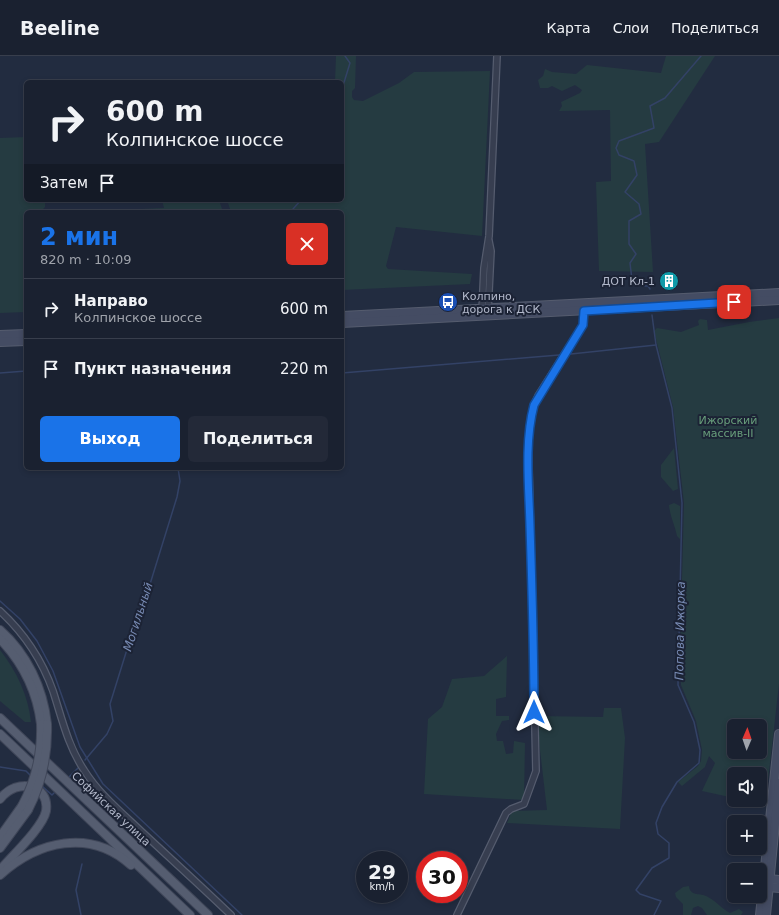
<!DOCTYPE html>
<html lang="ru">
<head>
<meta charset="utf-8">
<style>
	body { margin:0; font-family:"DejaVu Sans",sans-serif; background:#232938; color:#f1f3f6; height:100vh; display:flex; flex-direction:column; font-size:15px; white-space:nowrap }
	* { box-sizing:border-box; margin:0 }
	p { font-size:13px; color:#9fa3ab }
	.icon { flex:none; width:22px; height:22px; fill:none; stroke:currentColor; stroke-width:2; stroke-linecap:round; stroke-linejoin:round }
	.map { position:relative; flex:1; overflow:hidden }
	.drawer { position:absolute; left:24px; top:154px; width:320px; height:260px; display:flex; flex-direction:column; background:#1a2130; border-radius:6px; box-shadow:0 2px 6px #0003,0 0 0 1px #383e4c }
	.drawer>* { flex:none }
	.top-card { position:absolute; left:24px; top:24px; width:320px; height:122px; border-radius:6px; box-shadow:0 2px 6px #0003,0 0 0 1px #383e4c; background:#1a2130; color:#f1f3f6; overflow:hidden }
	.needle { width:26px; rotate:2deg }
	.tools { position:absolute; left:727px; top:663px; display:grid; gap:8px }
	.tools a { display:grid; place-items:center; width:40px; height:40px; border-radius:6px; background:#1a2130; box-shadow:0 2px 6px #0003,0 0 0 1px #383e4c; font-size:20px }
	.speed { position:absolute; left:356px; top:795px; display:flex; gap:8px; font-size:20px; font-weight:700; text-align:center }
	.speed>* { display:grid; place-content:center; width:52px; height:52px; border-radius:50%; background:#1a2130; box-shadow:0 2px 6px #0003,0 0 0 1px #383e4c; line-height:1 }
	.speed small { font-size:10px; font-weight:400 }
	.speed .limit { border:6px solid #d22; background:#fff; color:#111 }
	.pin { position:absolute; display:grid; place-items:center; width:34px; height:34px; color:#fff; margin:-17px; border-radius:8px; box-shadow:0 2px 6px #0006 }
	.me { position:absolute; width:44px; margin:-22px; rotate:0deg; stroke-linejoin:round; filter:drop-shadow(0 0 3px #0008) }
	.turn { display:flex; align-items:center; gap:14px; height:84px; padding:0 16px; font-size:18px }
	.turn .icon { width:52px; height:52px; stroke-width:2.5 }
	.turn b { display:block; font-size:28px; line-height:34px }
	.then { display:flex; align-items:center; height:38px; padding:0 16px; background:#0003; gap:8px; font-size:15px }
	.round { display:grid; place-items:center; flex:none; width:42px; height:42px; border-radius:6px; background:#232938 }
	.headline { display:flex; align-items:center; justify-content:space-between; height:68px; padding:0 16px }
	h1 { font-size:24px; font-weight:700; line-height:30px; color:#1a73e8 }
	.action { display:flex; gap:8px; margin-top:auto; padding:8px 16px }
	.action a { flex:1; height:46px; border-radius:6px; background:#1a73e8; color:#fff; font-size:16px; font-weight:700; line-height:46px; text-align:center }
	.action a+a { background:#232938; color:#f1f3f6 }
	ul { padding:0; list-style:none }
	li { display:flex; align-items:center; gap:12px; height:60px; padding:0 16px; border-top:1px solid #383e4c }
	li div { flex:1 }
	li b { display:block; font-size:15px }
	li em { font-style:normal }
	header { display:flex; align-items:center; gap:24px; box-sizing:border-box; height:56px; padding:0 20px; background:#1a2130; border-bottom:1px solid #383e4c }
	header strong { font-size:19px }
	nav { display:flex; gap:22px; margin-inline-start:auto; font-size:14px }
	.map>svg:first-child { display:block }
	.green { fill:#253b41; fill-rule:evenodd }
	.lines { fill:none; stroke-linecap:round; stroke-linejoin:round }
	.stream { stroke:#334266; stroke-width:1.5 }
	.minor-casing { stroke:#555c6e; stroke-width:8 }
	.secondary-casing { stroke:#555c6e; stroke-width:10 }
	.primary-casing { stroke:#404759; stroke-width:10 }
	.minor { stroke:#373e50; stroke-width:5.5 }
	.secondary { stroke:#444c63; stroke-width:8 }
	.primary { stroke:#555d70; stroke-width:8 }
	.primary-bridge-casing { stroke:#404759; stroke-width:10; stroke-linecap:butt }
	.primary-bridge { stroke:#555d70; stroke-width:8 }
	.route-casing { stroke:#114b97; stroke-width:10 }
	.route { stroke:#1a73e8; stroke-width:7 }
	.labels { text-anchor:middle; dominant-baseline:central; stroke-width:4; stroke-linejoin:round; paint-order:stroke }
	.poi-label { font-size:11px; fill:#b3b9cb; stroke:#1c2335; text-anchor:end }
	.park-label { font-size:11px; fill:#689e7b; stroke:#1c2335 }
	.street-label { font-size:11px; fill:#b3b9cb; stroke:#1c2335 }
	.water-label { font-size:12px; font-style:italic; fill:#788bb4; stroke:#1c2335 }
</style>
</head>
<body>
<header>
<strong>Beeline</strong>
<nav><a>Карта</a><a>Слои</a><a>Поделиться</a></nav>
</header>
<div class="map">
<svg width="779" height="859" viewBox="0 0 779 859">
	<rect width="100%" height="100%" fill="#222c40"/>
	<!-- green -->
	<g class="green">
		<path d="M 336,0 L 356,0 L 355,32 L 352,35 L 352,41 L 354,44 L 363,45 L 399,27 L 414,16 L 490,15 L 482,180 L 396,171 L 386,210 L 388,213 L 472,218 L 470,228 L 342,234 L 342,156 L 231,156 L 227,144 L 342,144 L 342,26 L 335,26 Z"/>
		<path d="M 666,0 L 715,0 L 659,86 L 645,88 L 653,216 L 599,215 L 596,126 L 611,125 L 610,54 L 559,55 L 562,50 L 561,46 L 580,37 L 582,34 L 575,29 L 562,35 L 552,30 L 548,32 L 540,32 L 538,24 L 543,20 L 545,13 L 552,16 L 576,18 L 587,9 L 661,17 Z"/>
		<path d="M 26,81 L 26,144 L 45,144 L 45,151 L 40,156 L 26,156 L 26,256 L 0,257 L 0,82 Z"/>
		<path d="M 162,144 L 219,144 L 223,156 L 71,156 L 164,152 Z"/>
		<path d="M 779,262 L 779,628 L 765,751 L 761,747 L 745,744 L 760,744 L 760,718 L 734,718 L 734,742 L 702,735 L 715,707 L 709,700 L 705,711 L 682,730 L 678,726 L 698,710 L 701,705 L 702,694 L 696,665 L 681,629 L 680,598 L 684,447 L 673,351 L 654,275 L 657,272 L 681,276 L 699,269 L 698,265 L 700,263 L 707,264 L 708,274 L 749,266 ZM 734,670 L 760,670 L 760,696 L 734,696 Z"/>
		<path d="M 674,392 L 678,433 L 673,435 L 661,421 L 661,409 Z"/>
		<path d="M 674,447 L 680,450 L 680,483 L 677,480 C 675,469 670,461 669,449 Z"/>
		<path d="M 0,594 C 17,616 28,639 31,666 L 25,666 L 0,645 Z"/>
		<path d="M 507,600 L 506,641 L 496,643 L 496,660 L 509,660 L 509,664 L 502,665 L 496,678 L 497,685 L 503,685 L 506,698 L 513,697 L 514,685 L 525,687 L 524,744 L 424,738 L 428,663 L 442,651 L 452,623 L 484,620 Z"/>
		<path d="M 604,652 L 621,652 L 625,682 L 620,773 L 507,767 L 512,755 L 547,754 L 536,660 L 603,661 Z"/>
		<path d="M 689,830 C 690,840 699,837 706,840 C 715,844 722,853 730,857 L 739,853 L 743,856 L 741,859 L 707,859 L 702,852 L 698,850 L 693,852 L 691,859 L 683,859 L 683,848 L 676,841 L 675,837 L 683,831 Z"/>
	</g>
	<g class="lines">
		<!-- stream -->
		<g class="stream">
			<path d="M 342,33 L 350,7 L 345,0"/>
			<path d="M 294,156 L 293,153 L 301,144"/>
			<path d="M 650,233 L 648,230 L 643,230 L 632,224 L 630,207 L 636,198 L 629,188 L 629,165 L 641,158 L 639,148 L 625,136 L 637,119 L 634,105 L 619,99 L 616,92 L 619,85 L 654,72 L 650,50 L 665,42 L 701,0"/>
			<path d="M 652,259 L 656,289 L 672,352 L 682,447 L 678,629 L 694,666 L 700,694 L 699,707 L 677,726 L 662,751 L 656,767 L 658,778 L 669,787 L 669,802 L 652,812 L 636,834 L 640,838 L 661,845 L 654,859"/>
			<path d="M 571,298 L 656,289"/>
			<path d="M 0,317 L 26,315"/>
			<path d="M 342,317 L 559,299"/>
			<path d="M 0,545 L 20,563 L 37,585 L 53,615 L 80,691 L 103,728 L 242,859"/>
			<path d="M 85,704 L 107,678 L 113,665 L 110,648 L 129,587 L 142,554 L 177,441 L 180,425 L 178,412"/>
			<path d="M 0,711 L 26,715 L 32,721"/>
			<path d="M 68,722 L 78,712"/>
			<path d="M 42,730 L 52,739 L 54,737"/>
			<path d="M 81,859 L 76,834 L 82,808"/>
		</g>
		<defs>
			<g id="minor">
				<path d="M 482,255 L 484,212 L 489,180 L 497,0"/>
				<path d="M 488,255 L 491,195 L 489,185"/>
				<path d="M 0,555 C 24,577 42,604 53,635 C 62,663 68,690 84,714 C 99,738 122,757 142,776 C 172,804 202,831 231,859"/>
				<path d="M 457,859 L 506,757 L 511,753 L 524,748 L 536,715 L 529,412 C 529,388 527,362 538,340 L 583,269 L 584,255"/>
			</g>
			<g id="secondary">
				<path d="M 342,260 L 779,237"/>
				<path d="M 342,267 L 779,244"/>
				<path d="M 0,279 L 26,278"/>
				<path d="M 0,286 L 26,285"/>
				<path d="M 765,826 L 770,823 L 779,824"/>
				<path d="M 765,829 L 769,831 L 779,832"/>
				<path d="M 760,859 L 779,678"/>
				<path d="M 766,859 L 779,727"/>
			</g>
			<g id="primary">
				<path d="M 0,574 C 27,598 43,632 47,668"/>
				<path d="M 0,583 C 23,607 37,635 41,668"/>
				<path d="M 0,662 L 208,859"/>
				<path d="M 0,678 L 190,859"/>
				<path d="M 0,743 C 17,721 50,728 46,755 C 43,771 12,800 1,813"/>
				<path d="M 0,781 L 22,750"/>
				<path d="M 0,792 L 28,754"/>
				<path d="M 0,819 C 38,785 90,772 131,809"/>
			</g>
		</defs>
		<!-- minor casing -->
		<use href="#minor" class="minor-casing"/>
		<!-- secondary casing -->
		<use href="#secondary" class="secondary-casing"/>
		<!-- primary casing -->
		<use href="#primary" class="primary-casing"/>
		<!-- minor -->
		<use href="#minor" class="minor"/>
		<!-- secondary -->
		<use href="#secondary" class="secondary"/>
		<!-- primary -->
		<use href="#primary" class="primary"/>
		<defs>
			<g id="primary-bridge">
				<path d="M 22,750 C 36,724 42,698 41,668"/>
				<path d="M 28,754 C 42,727 48,699 47,668"/>
			</g>
		</defs>
		<!-- primary-bridge casing -->
		<use href="#primary-bridge" class="primary-bridge-casing"/>
		<!-- primary-bridge -->
		<use href="#primary-bridge" class="primary-bridge"/>
	</g>
	<g class="lines">
		<defs>
			<path id="route" d="M 534,656 C 534,594 532,532 530,470 C 529,431 524,387 534,349 L 583,269 L 584,255 L 734,246"/>
		</defs>
		<!-- route casing -->
		<use href="#route" class="route-casing"/>
		<!-- route -->
		<use href="#route" class="route"/>
	</g>
	<!-- icons -->
	<defs>
		<symbol id="building-disc" viewBox="-11 -11 22 22"><circle r="9.5" fill="#0f9aa8" stroke="#1c2335"/><path d="M-4-6H4V6H1V3H-1V6H-4ZM-2.5-4.3h1.7v1.8h-1.7ZM.8-4.3h1.7v1.8H.8ZM-2.5-1h1.7V.8h-1.7ZM.8-1h1.7V.8H.8Z" fill="#fff"/></symbol>
		<symbol id="bus-disc" viewBox="-11 -11 22 22"><circle r="9.5" fill="#1a4fb4" stroke="#1c2335"/><path d="M-5-6H5V4H4V6H2V4H-2V6H-4V4H-5ZM-3.5-4V0h7V-4ZM-3.5 1.2v1.5H-2V1.2ZM2 1.2v1.5H3.5V1.2Z" fill="#fff"/></symbol>
	</defs>
	<g fill-rule="evenodd">
		<use href="#building-disc" x="658" y="214" width="22" height="22"/>
		<use href="#bus-disc" x="437" y="235" width="22" height="22"/>
	</g>
	<g class="labels">
		<!-- poi labels -->
		<g class="poi-label">
			<text x="655" y="225">ДОТ Кл-1</text>
			<text x="462" y="240" text-anchor="start">Колпино,<tspan x="462" dy="13">дорога к ДСК</tspan></text>
		</g>
		<!-- park labels -->
		<g class="park-label">
			<text x="728" y="364">Ижорский<tspan x="728" dy="13">массив-II</tspan></text>
		</g>
		<!-- street labels -->
		<g class="street-label">
			<text transform="translate(111 753) rotate(43)">Софийская улица</text>
		</g>
		<!-- water labels -->
		<g class="water-label">
			<text transform="translate(138 561) rotate(-72)">Могильный</text>
			<text transform="translate(680 575) rotate(-89)">Попова Ижорка</text>
		</g>
	</g>
</svg>
<div class="tools">
<a><svg class="needle" viewBox="-14 -14 28 28"><path d="M0-13l5 13h-10z" fill="#e53935"/><path d="M0 13l5-13h-10z" fill="#9fa3ab"/></svg></a>
<a><svg class="icon" aria-label="sound" viewBox="0 0 24 24"><path d="M4 9h4l5-4v14l-5-4H4zM17 9q2 3 0 6"/></svg></a>
<a>+</a>
<a>−</a>
</div>
<div class="speed"><div>29<small>km/h</small></div><div class="limit">30</div></div>
<div class="pin" style="left:734px;top:246px;background:#d93025"><svg class="icon" aria-label="arrive" viewBox="0 0 24 24"><path d="M6 21V4h12l-3 4 3 4H6"/></svg></div>
<svg class="me" style="left:534px;top:656px" viewBox="-20 -20 40 40"><path d="M0-17L14 15 0 8-14 15z" fill="#1a73e8" stroke="#fff" stroke-width="4"/></svg>
<div class="top-card">
<div class="turn"><svg class="icon" aria-label="right" viewBox="0 0 24 24"><path d="M7 20v-9h11M14 6l5 5-5 5"/></svg><div><b>600 m</b>Колпинское шоссе</div></div>
<div class="then">Затем<svg class="icon" aria-label="arrive" viewBox="0 0 24 24"><path d="M6 21V4h12l-3 4 3 4H6"/></svg></div>
</div>
<section class="drawer">
<div class="headline"><div><h1>2 мин</h1><p>820 m · 10:09</p></div><a class="round" style="background:#d93025;color:#fff"><svg class="icon" aria-label="close" viewBox="0 0 24 24"><path d="M6 6l12 12M18 6L6 18"/></svg></a></div>
<ul>
<li><svg class="icon" aria-label="right" viewBox="0 0 24 24"><path d="M7 20v-9h11M14 6l5 5-5 5"/></svg><div><b>Направо</b><p>Колпинское шоссе</p></div><em>600 m</em></li>
<li><svg class="icon" aria-label="arrive" viewBox="0 0 24 24"><path d="M6 21V4h12l-3 4 3 4H6"/></svg><div><b>Пункт назначения</b></div><em>220 m</em></li>
</ul>
<div class="action"><a>Выход</a><a>Поделиться</a></div>
</section>
</div>
</body>
</html>
